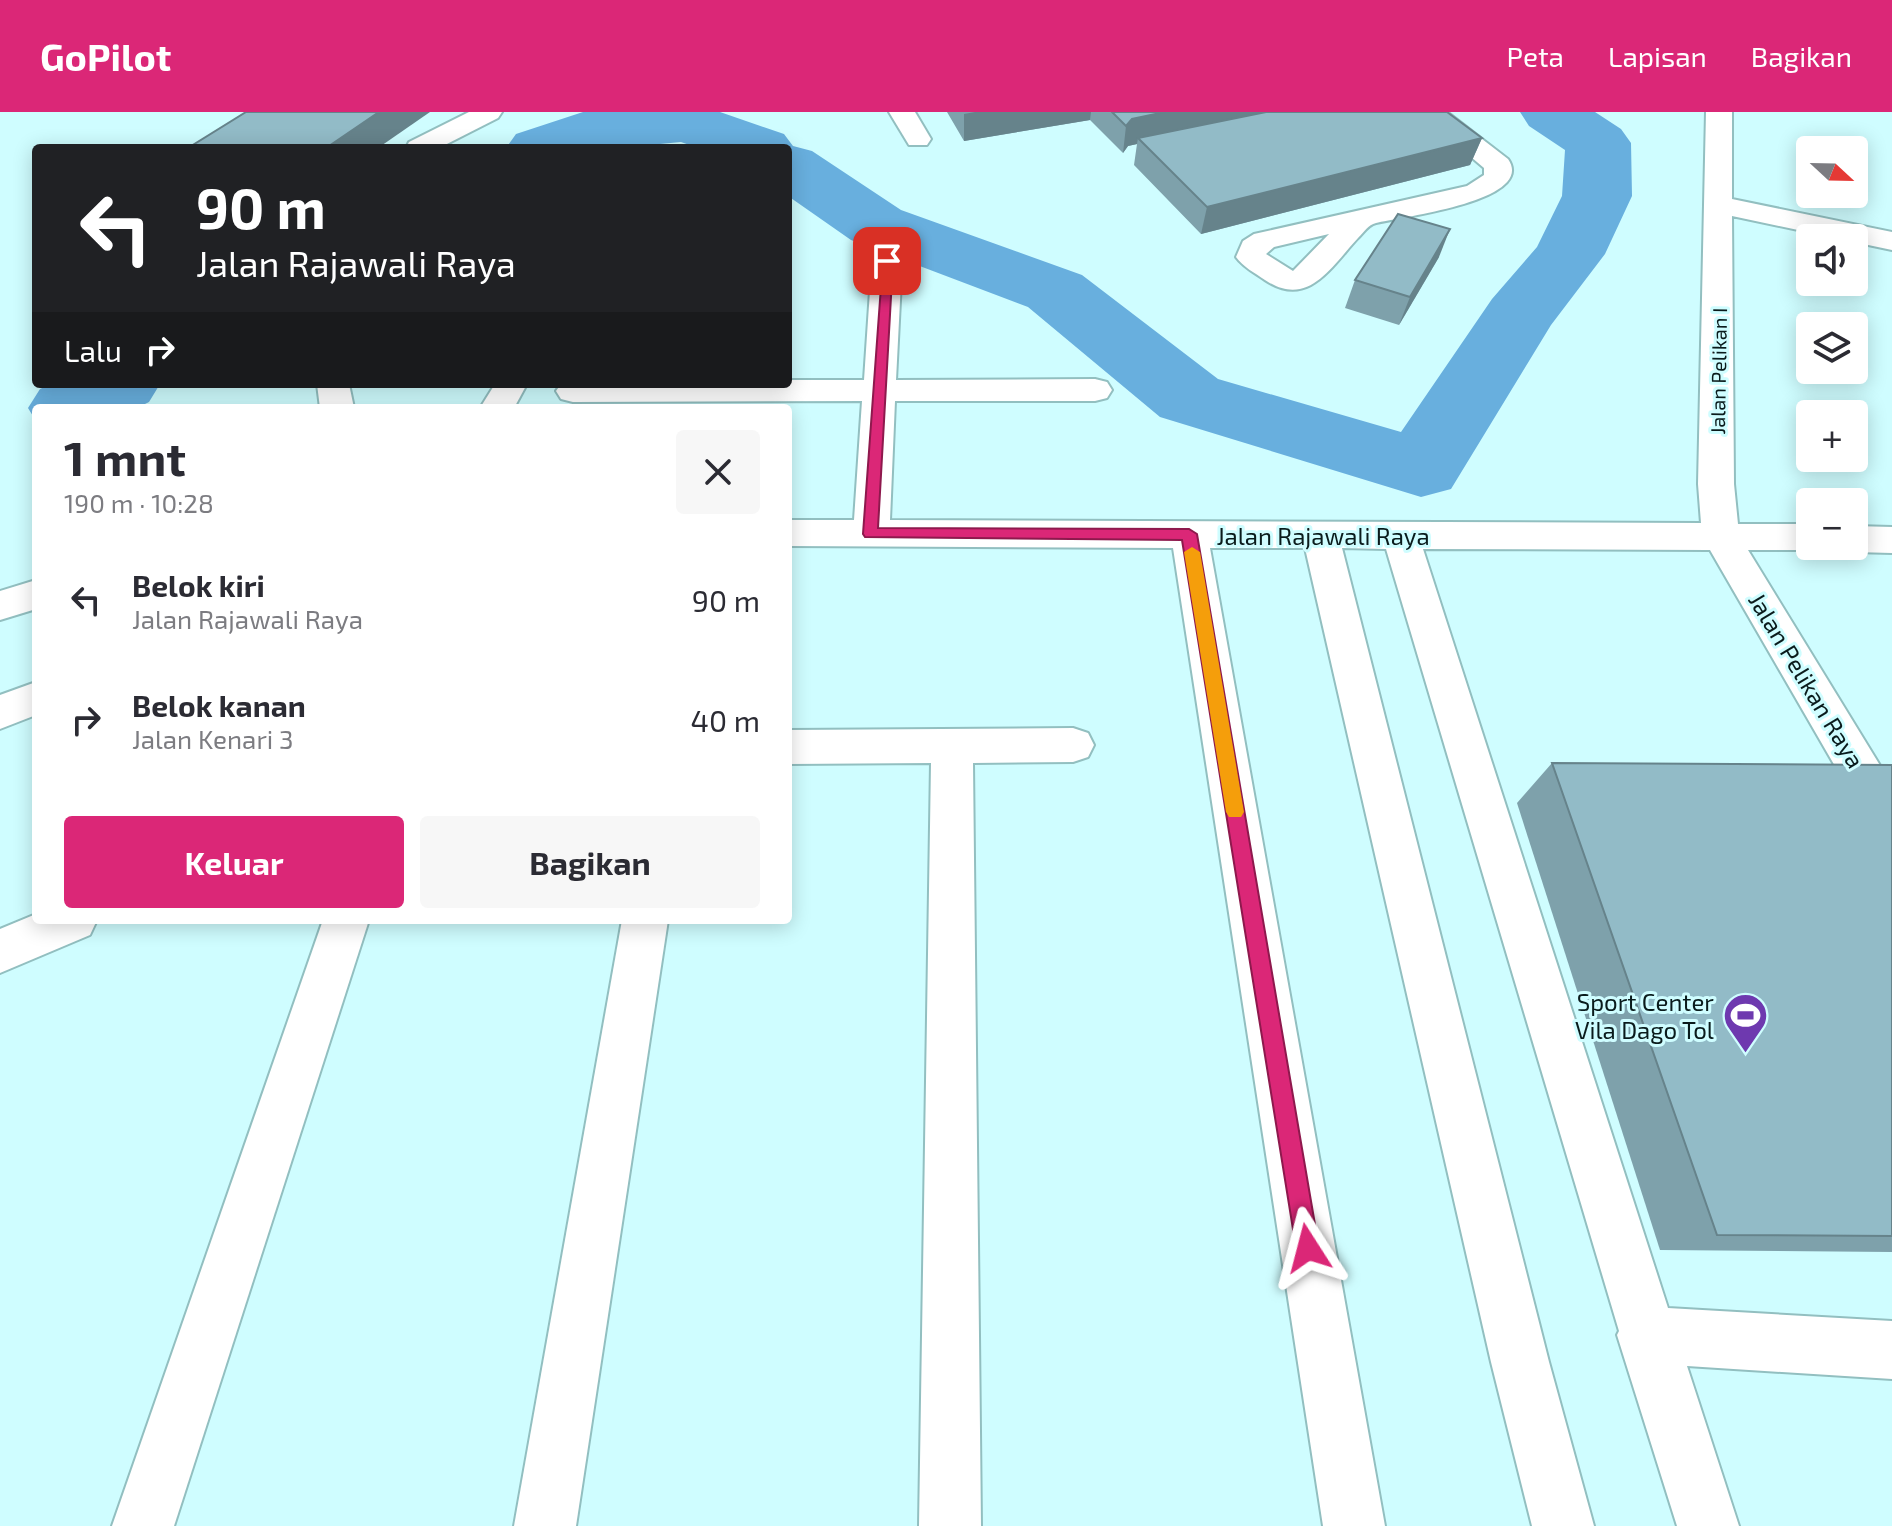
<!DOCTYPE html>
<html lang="id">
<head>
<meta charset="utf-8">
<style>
	body { margin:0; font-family:"Exo 2",sans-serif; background:#f7f7f7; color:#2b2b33; height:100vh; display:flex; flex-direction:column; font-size:30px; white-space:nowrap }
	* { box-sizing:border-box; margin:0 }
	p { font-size:26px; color:#7c7c81 }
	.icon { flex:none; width:44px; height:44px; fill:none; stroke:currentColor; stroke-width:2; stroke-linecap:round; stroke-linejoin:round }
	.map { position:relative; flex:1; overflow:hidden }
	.details { position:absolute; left:32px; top:292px; width:760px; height:520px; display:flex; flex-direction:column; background:#fff; border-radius:8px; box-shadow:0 4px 20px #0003 }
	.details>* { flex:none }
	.hud { position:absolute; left:32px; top:32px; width:760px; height:244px; border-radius:8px; box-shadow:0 4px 20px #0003; background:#202124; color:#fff; overflow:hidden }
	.needle { width:52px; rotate:112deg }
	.buttons { position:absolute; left:1796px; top:24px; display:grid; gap:16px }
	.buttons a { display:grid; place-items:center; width:72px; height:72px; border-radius:8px; background:#fff; box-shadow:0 4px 20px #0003; font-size:40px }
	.pin { position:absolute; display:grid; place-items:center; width:68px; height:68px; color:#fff; margin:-34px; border-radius:16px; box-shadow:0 4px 12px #0006 }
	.me { position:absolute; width:88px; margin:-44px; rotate:351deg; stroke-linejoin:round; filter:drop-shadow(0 0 6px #0008) }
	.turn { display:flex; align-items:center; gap:28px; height:168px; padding:0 32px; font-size:36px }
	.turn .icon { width:104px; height:104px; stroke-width:2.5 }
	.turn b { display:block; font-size:56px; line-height:68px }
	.then { display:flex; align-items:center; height:76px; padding:0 32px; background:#0003; gap:16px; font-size:30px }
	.round { display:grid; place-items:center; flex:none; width:84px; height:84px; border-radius:8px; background:#f7f7f7 }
	.headline { display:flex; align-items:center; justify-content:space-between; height:136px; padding:0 32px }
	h1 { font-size:48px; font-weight:700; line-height:60px }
	.action { display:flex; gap:16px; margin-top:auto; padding:16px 32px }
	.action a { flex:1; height:92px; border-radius:8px; background:#db2777; color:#fff; font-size:32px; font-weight:700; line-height:92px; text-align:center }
	.action a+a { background:#f7f7f7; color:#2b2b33 }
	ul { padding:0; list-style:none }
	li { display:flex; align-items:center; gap:24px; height:120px; padding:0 32px }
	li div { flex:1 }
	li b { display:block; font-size:30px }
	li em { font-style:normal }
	header { display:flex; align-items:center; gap:48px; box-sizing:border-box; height:112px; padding:0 40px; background:#db2777; color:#fff }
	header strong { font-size:38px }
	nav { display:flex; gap:44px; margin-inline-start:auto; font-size:28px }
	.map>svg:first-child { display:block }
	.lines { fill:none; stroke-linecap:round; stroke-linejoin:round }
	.river { fill:#68afde; fill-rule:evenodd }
	.minor-casing { stroke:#92bfc0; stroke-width:4 }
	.minor { fill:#fff; fill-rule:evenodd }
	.wall { fill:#7ea1ab }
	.shaded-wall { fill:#66838b }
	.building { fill:#92bbc7; stroke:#66838b; stroke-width:2 }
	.route { fill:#db2777; stroke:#8e194d; stroke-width:2 }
	.slow { fill:#f59e0b }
	.labels { text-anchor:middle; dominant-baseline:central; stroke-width:6; stroke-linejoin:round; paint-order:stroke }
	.far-street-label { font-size:20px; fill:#0a1b1c; stroke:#cffdff }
	.street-label { font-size:24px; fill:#0a1b1c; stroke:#cffdff }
	.poi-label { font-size:24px; fill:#0a1b1c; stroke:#cffdff; text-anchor:end }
</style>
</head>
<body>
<header>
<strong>GoPilot</strong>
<nav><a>Peta</a><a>Lapisan</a><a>Bagikan</a></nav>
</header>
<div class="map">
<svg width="1892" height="1414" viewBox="0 0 1892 1414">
	<rect width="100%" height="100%" fill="#cffdff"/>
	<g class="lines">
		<!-- river -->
		<g class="river">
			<path d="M 583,0 L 720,0 L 784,22 L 793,34 L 812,39 L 901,98 L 1082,163 L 1218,267 L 1401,320 L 1492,187 L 1537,135 L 1562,84 L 1565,38 L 1529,14 L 1520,0 L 1595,0 L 1621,17 L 1631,31 L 1632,84 L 1605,142 L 1551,213 L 1451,377 L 1421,385 L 1160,305 L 1028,195 L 851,128 L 788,84 L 788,36 L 698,36 L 681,30 L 618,36 L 506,36 L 516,22 Z"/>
			<path d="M 51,272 L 160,272 L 149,290 L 137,296 L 36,296 L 36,309 L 28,296 L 40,277 Z"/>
		</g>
		<defs>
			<g id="minor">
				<path d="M 469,0 L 502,0 L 498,6 L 439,36 L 406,36 L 409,30 Z"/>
				<path d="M 889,0 L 915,0 L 931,27 L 927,33 L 909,33 Z"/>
				<path d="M 1418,0 L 1447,0 L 1508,47 C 1537,89 1401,105 1376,111 C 1368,113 1364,120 1358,126 C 1331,155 1308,197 1265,168 C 1255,161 1243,155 1236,145 L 1243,129 L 1254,122 L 1467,74 L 1484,63 L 1484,56 ZM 1329,122 L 1293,159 L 1266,142 L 1274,135 Z"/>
				<path d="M 1706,0 L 1732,0 L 1732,87 L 1892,120 L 1892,138 L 1854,130 L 1854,126 L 1836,126 L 1732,104 L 1734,372 L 1738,412 L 1810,412 L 1810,434 L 1823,434 L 1810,438 L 1748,438 L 1892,673 L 1892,731 L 1876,725 L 1710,438 L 1423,437 L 1668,1196 L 1892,1209 L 1892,1267 L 1687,1254 L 1739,1414 L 1677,1414 L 1617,1223 L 1619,1219 L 1386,437 L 1342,436 L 1549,1250 L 1594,1414 L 1532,1414 L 1491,1250 L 1305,436 L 1210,436 L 1385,1414 L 1323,1414 L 1173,436 L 788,434 L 788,408 L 854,408 L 862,289 L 573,290 L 561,287 L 556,279 L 561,272 L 788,272 L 788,268 L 864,268 L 872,149 L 876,143 L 887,140 L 898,143 L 902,149 L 896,268 L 1095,267 L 1107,270 L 1112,278 L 1107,286 L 1095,289 L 895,289 L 890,408 L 1701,411 L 1698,372 Z"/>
				<path d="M 317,272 L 349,272 L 354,296 L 320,296 Z"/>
				<path d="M 495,272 L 527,272 L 514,296 L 480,296 Z"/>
				<path d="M 1854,414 L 1892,415 L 1892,441 L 1854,440 L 1841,436 L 1840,434 L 1854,434 Z"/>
				<path d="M 36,468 L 36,497 L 0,508 L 0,479 Z"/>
				<path d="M 36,570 L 36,603 L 0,617 L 0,583 Z"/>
				<path d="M 1073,616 L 1088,621 L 1094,633 L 1088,645 L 1073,650 L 973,651 L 981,1414 L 919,1414 L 931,651 L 788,652 L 788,618 Z"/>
				<path d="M 36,802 L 36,808 L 97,808 L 90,823 L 0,861 L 0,817 Z"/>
				<path d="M 323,808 L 369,808 L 174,1414 L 112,1414 Z"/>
				<path d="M 622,808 L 668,808 L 576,1414 L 514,1414 Z"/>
			</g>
		</defs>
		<!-- minor casing -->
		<use href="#minor" class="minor-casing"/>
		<!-- minor -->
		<use href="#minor" class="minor"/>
	</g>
	<!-- wall -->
	<g class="wall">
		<path d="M 947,0 L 1447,0 L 1482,26 L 1470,53 L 1201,122 L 1134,53 L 1137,32 L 1128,34 L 1123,41 L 1090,8 L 964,29 Z"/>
		<path d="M 1439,145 L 1399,213 L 1345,196 L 1355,168 Z"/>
		<path d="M 1552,651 L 1892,653 L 1892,1140 L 1660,1138 L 1517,691 Z"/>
	</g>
	<!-- shaded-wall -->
	<g class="shaded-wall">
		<path d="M 379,0 L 430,0 L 378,36 L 326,36 Z"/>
		<path d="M 975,0 L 1091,0 L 1090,8 L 964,29 L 964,2 Z"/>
		<path d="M 1165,0 L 1288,0 L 1138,26 L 1137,32 L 1128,34 L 1123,41 L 1126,14 L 1132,7 Z"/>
		<path d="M 1482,26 L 1470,53 L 1201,122 L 1207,95 Z"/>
		<path d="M 1450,117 L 1439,145 L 1399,213 L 1410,185 Z"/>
	</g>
	<!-- building -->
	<g class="building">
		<path d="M 246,0 L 379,0 L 326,36 L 188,36 Z"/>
		<path d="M 1112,0 L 1165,0 L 1132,7 L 1126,14 Z"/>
		<path d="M 1266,0 L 1447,0 L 1482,26 L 1207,95 L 1138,26 Z"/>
		<path d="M 1398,102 L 1450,117 L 1410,185 L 1355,168 Z"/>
		<path d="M 1552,651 L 1892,653 L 1892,1124 L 1717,1123 Z"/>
	</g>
	<!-- route -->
	<path class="route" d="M 883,147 L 893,149 L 878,416 L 1189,417 L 1197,422 L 1319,1136 L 1316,1144 L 1308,1148 L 1300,1144 L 1296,1136 L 1182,428 L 865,425 L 863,422 Z"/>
	<!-- slow -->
	<path class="slow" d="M 1192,435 L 1200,440 L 1244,700 L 1241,705 L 1229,705 L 1226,700 L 1184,440 Z"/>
	<!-- icons -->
	<defs>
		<symbol id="stadium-pin" viewBox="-11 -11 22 30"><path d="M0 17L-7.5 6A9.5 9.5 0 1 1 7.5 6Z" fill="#6e39af" stroke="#cffdff"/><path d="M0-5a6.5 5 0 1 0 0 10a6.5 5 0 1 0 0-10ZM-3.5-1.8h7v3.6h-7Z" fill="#fff"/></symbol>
	</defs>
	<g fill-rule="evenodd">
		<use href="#stadium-pin" x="1720" y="878" width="51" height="69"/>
	</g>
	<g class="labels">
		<!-- far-street labels -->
		<g class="far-street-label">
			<text transform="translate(1718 259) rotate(-89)">Jalan Pelikan I</text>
		</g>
		<!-- street labels -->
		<g class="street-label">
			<text x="1323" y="423">Jalan Rajawali Raya</text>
			<text transform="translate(1807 568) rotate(59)">Jalan Pelikan Raya</text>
		</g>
		<!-- poi labels -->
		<g class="poi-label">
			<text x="1714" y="889">Sport Center<tspan x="1714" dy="28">Vila Dago Tol</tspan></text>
		</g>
	</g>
</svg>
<div class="buttons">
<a><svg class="needle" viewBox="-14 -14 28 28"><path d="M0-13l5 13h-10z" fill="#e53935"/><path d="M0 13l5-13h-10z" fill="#7c7c81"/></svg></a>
<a><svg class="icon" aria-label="sound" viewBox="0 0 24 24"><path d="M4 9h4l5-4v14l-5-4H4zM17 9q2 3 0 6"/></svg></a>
<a><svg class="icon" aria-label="layers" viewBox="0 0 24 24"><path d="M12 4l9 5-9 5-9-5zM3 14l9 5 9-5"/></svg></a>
<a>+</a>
<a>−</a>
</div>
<div class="pin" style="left:887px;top:149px;background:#d93025"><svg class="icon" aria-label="arrive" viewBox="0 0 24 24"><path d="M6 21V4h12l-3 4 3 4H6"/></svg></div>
<svg class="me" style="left:1308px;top:1136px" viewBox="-20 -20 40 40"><path d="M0-17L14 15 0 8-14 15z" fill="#db2777" stroke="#fff" stroke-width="4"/></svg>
<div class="hud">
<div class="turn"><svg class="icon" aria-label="left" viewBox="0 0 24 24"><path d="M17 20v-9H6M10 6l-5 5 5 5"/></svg><div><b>90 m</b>Jalan Rajawali Raya</div></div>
<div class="then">Lalu<svg class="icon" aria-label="right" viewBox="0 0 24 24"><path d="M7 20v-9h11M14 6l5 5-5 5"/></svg></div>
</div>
<section class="details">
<div class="headline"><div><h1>1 mnt</h1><p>190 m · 10:28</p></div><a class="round"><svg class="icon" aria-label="close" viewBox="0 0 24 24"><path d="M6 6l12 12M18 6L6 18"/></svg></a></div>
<ul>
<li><svg class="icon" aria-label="left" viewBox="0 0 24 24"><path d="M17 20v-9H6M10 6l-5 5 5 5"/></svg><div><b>Belok kiri</b><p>Jalan Rajawali Raya</p></div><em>90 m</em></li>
<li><svg class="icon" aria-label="right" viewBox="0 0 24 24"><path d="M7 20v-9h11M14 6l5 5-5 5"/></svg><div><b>Belok kanan</b><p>Jalan Kenari 3</p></div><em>40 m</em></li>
</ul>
<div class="action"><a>Keluar</a><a>Bagikan</a></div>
</section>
</div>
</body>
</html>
